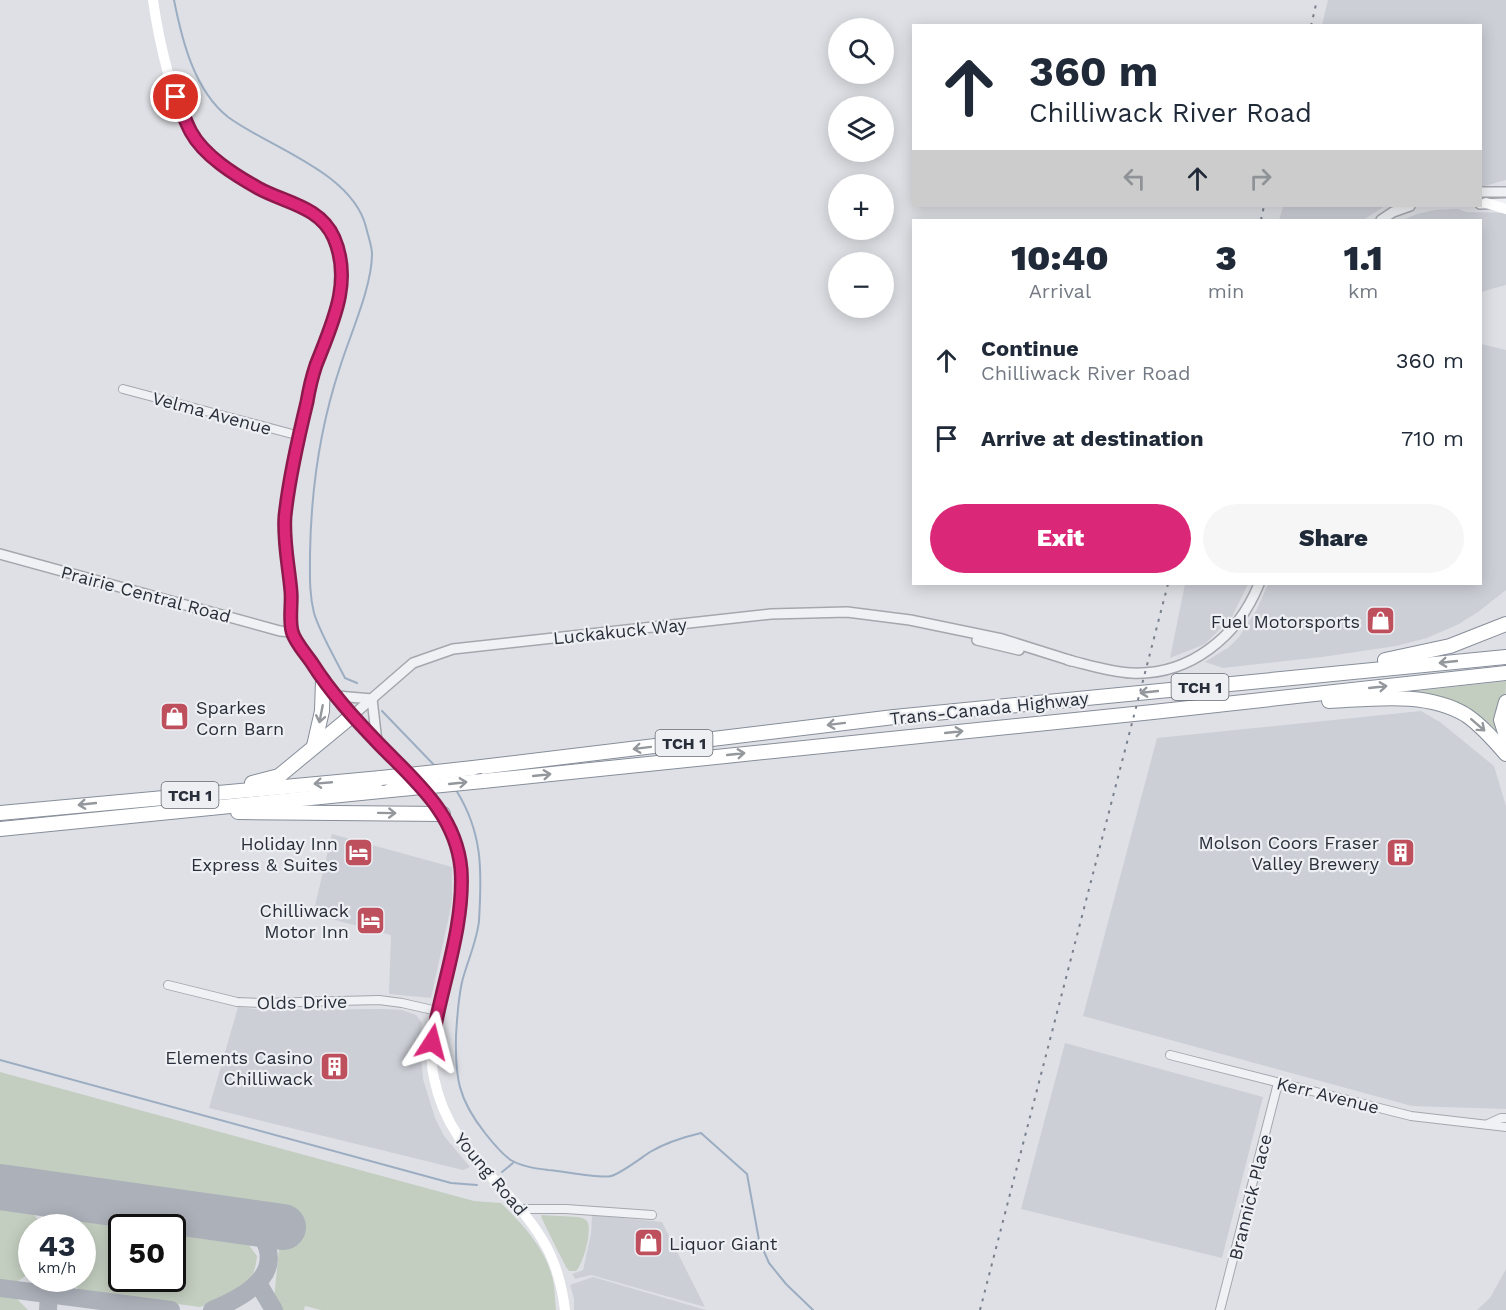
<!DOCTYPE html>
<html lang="en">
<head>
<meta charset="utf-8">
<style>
	body { margin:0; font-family:"Work Sans",sans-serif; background:#f6f6f7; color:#1f2937; height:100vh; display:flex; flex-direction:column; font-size:22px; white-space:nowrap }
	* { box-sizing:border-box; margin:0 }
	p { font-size:20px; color:#747a83 }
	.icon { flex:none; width:33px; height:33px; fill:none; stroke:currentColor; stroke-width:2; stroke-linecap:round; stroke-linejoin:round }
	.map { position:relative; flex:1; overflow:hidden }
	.drawer { position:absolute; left:912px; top:219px; width:570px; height:366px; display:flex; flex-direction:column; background:#fff; border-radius:0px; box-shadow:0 3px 15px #0003 }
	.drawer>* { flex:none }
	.hud { position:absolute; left:912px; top:24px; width:570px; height:183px; border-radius:0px; box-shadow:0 3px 15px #0003; background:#fff; color:#1f2937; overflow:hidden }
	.tools { position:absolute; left:828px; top:18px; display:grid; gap:12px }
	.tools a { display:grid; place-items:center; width:66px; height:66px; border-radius:50%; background:#fff; box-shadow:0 3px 15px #0003; font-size:30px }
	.speed { position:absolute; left:18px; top:1214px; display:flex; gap:12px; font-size:30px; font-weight:700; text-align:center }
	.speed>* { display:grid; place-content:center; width:78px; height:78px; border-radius:50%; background:#fff; box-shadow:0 3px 15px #0003; line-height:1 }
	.speed small { font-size:15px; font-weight:400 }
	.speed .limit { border:3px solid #111; border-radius:9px; background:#fff; color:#111 }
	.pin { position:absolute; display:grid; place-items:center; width:51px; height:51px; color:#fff; margin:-26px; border:3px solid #fff; border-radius:50%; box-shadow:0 2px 6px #0007 }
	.me { position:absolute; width:66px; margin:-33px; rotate:9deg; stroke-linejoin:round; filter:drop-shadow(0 0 4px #0008) }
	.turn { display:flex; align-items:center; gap:21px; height:126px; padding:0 18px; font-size:27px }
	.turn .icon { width:78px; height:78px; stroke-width:2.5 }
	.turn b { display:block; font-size:42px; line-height:51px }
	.lanes { display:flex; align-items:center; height:57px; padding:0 18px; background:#0003; justify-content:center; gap:30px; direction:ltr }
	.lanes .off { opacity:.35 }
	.eta { display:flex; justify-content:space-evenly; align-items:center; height:102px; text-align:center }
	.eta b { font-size:36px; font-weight:800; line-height:42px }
	.button { display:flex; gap:12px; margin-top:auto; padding:12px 18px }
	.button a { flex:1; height:69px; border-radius:36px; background:#db2777; color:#fff; font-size:24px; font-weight:800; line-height:69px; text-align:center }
	.button a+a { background:#f6f6f7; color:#1f2937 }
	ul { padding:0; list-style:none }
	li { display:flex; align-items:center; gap:18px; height:78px; padding:0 18px }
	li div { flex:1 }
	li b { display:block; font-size:22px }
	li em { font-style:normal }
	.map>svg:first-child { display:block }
	.built { fill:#cccfd6 }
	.green { fill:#c3cec0; fill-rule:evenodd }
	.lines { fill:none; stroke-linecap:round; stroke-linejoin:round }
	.stream { stroke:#9cadc2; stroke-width:2 }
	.taxiway { stroke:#acb0b9; stroke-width:18 }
	.runway { stroke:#acb0b9; stroke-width:46 }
	.minor-casing { stroke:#a4a7ae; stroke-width:10 }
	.tertiary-casing { stroke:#a4a7ae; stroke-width:12 }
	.motorway-casing { stroke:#878e9a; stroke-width:16 }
	.minor { stroke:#f0f1f4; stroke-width:8 }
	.tertiary { stroke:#f0f1f4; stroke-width:9 }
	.secondary { stroke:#fff; stroke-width:10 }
	.motorway { stroke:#fff; stroke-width:14 }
	.rail { stroke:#79808d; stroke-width:2; stroke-dasharray:3 6; stroke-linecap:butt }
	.motorway-bridge-casing { stroke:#878e9a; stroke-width:16; stroke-linecap:butt }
	.motorway-bridge { stroke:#fff; stroke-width:14 }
	.oneway { stroke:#94979c }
	.route-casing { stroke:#8e194d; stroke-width:15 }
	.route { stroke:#db2777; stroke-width:10 }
	.labels { text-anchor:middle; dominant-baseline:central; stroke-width:4.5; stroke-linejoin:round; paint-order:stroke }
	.shield { fill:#edeff3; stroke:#646972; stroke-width:1.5 }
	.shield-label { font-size:16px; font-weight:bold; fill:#292f3a }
	.street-label { font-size:18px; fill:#292f3a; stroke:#edeff3 }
	.poi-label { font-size:18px; fill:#292f3a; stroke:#edeff3; text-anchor:end }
</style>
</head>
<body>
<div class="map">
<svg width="1506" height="1310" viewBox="0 0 1506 1310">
	<rect width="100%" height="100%" fill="#dee0e5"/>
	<!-- built -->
	<g class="built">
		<path d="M 1328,0 L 1506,0 L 1506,180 L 1481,187 L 1480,26 L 1322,25 Z"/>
		<path d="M 1281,206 L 1385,206 L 1363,220 L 1279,220 L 1283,207 Z"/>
		<path d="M 1458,209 L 1466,212 L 1506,213 L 1506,285 L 1481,292 L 1480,220 L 1402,220 L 1417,214 L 1435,210 Z"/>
		<path d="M 1481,344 L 1506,350 L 1506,590 L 1478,612 L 1459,624 L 1427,638 L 1396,646 L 1322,657 L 1223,668 L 1205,662 L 1229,647 L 1239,637 L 1256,611 L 1268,584 L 1480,584 Z"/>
		<path d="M 1185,584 L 1248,584 L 1232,617 L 1205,644 L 1170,658 Z"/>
		<path d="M 1421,711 L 1440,722 L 1494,766 L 1506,806 L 1506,1109 L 1412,1106 L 1083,1016 L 1157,738 Z"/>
		<path d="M 332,834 L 452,867 L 452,900 L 449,916 L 431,998 L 389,994 L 391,935 L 313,914 Z"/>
		<path d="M 238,1007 L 262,1010 L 382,1009 L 402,1010 L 416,1015 L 422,1023 L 420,1043 L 423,1079 L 435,1118 L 444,1136 L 470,1167 L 463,1170 L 209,1108 Z"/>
		<path d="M 1065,1043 L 1263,1097 L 1222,1258 L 1021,1209 Z"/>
		<path d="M 592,1215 L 662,1222 L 705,1307 L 591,1275 L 575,1279 L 572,1274 L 583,1270 L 591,1234 Z"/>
		<path d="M 1506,1269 L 1506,1310 L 1477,1310 L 1490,1298 Z"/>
		<path d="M 593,1277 L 706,1310 L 574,1310 L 574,1298 L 570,1285 Z"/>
	</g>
	<!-- green -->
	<g class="green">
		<path d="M 1506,681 L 1504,740 L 1480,722 L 1391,694 Z"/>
		<path d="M 0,1072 L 474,1201 L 501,1203 C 524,1226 549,1252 554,1286 C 555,1294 555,1302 556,1310 L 321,1310 L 305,1306 L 304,1310 L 281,1310 L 274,1299 L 279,1249 L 286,1217 L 0,1177 Z"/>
		<path d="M 0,1200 L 25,1204 L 43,1226 L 32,1227 L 31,1272 L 17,1282 L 0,1280 Z"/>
		<path d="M 84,1212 L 241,1234 L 257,1256 C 256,1264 255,1272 250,1279 C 243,1287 211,1304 200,1307 L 80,1291 L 68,1278 L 82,1278 L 82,1227 L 67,1227 ZM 122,1227 L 172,1227 L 172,1278 L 122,1278 Z"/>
		<path d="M 541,1215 L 578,1217 C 582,1218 584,1218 587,1221 C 593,1229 583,1265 576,1271 L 569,1271 L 566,1267 C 562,1258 541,1219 541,1215 Z"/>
		<path d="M 0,1296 L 16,1298 L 28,1310 L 0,1310 Z"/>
	</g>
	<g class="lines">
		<!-- stream -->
		<g class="stream">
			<path d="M 174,0 C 182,40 194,90 228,117 C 270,148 352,172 366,227 C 368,236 372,246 372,254 C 372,287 350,335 340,367 C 320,427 311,491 310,554 C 310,574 309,593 314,613 C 320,633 335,658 345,678 L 357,683"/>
			<path d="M 382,711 L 436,767"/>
			<path d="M 456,790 C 483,833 482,871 479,921 C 477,941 467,962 462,982 C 458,1000 457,1018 456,1036 C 455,1077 458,1099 485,1133 C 507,1161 513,1166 548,1170 C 562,1171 600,1179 611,1176 C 620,1174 641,1158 650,1152 C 665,1143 684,1137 701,1133 L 747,1174 L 759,1240 L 769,1263 L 786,1284 L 813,1310"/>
			<path d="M 0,1060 L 451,1183 L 477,1185"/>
			<path d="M 502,1172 L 513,1163"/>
		</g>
		<!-- taxiway -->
		<g class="taxiway">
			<path d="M 31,1192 C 45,1200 54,1209 53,1227"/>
			<path d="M 54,1220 C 59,1209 67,1201 79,1198"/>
			<path d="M 258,1283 L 274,1310"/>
			<path d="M 0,1288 L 171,1310"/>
			<path d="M 48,1310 L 50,1278"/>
			<path d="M 212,1310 C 237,1300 278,1280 267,1247 C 263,1234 255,1227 243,1221"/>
		</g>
		<!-- runway -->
		<path class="runway" d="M 0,1187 L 283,1227"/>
		<defs>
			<g id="minor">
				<path d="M 123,389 L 300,436"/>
				<path d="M 168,985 L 237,1002 L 261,1003 L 379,1000 L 402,1003 L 437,1011"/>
				<path d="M 1170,1055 L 1411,1116 L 1506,1127"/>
				<path d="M 1488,1124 L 1501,1118 L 1506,1118"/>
				<path d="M 521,1209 L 566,1209 L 652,1215"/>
				<path d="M 1220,1310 L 1278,1083"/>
			</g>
			<g id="tertiary">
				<path d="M 1480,192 L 1506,192"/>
				<path d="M 1480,204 L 1506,203"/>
				<path d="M 1381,220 L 1393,212 L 1410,206"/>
				<path d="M 0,554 L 280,631 L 292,632"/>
				<path d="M 977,640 L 1019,650"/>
				<path d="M 1068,660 C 1089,665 1110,672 1131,673 C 1190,676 1238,636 1259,584"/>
				<path d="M 337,696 L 372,699"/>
				<path d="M 372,699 L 377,742"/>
				<path d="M 353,715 L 413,663 L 453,649 L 771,614 L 847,612 L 910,620 L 1002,639 L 1072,661"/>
			</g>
			<g id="motorway">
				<path d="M 1385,660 L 1450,646 L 1506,624"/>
				<path d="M 1329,701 C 1373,699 1426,691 1466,715 C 1481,725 1494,740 1506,754"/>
				<path d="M 1506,702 L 1501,720 L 1506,736"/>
				<path d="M 314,746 L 322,711 L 323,680"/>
				<path d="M 473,768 L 894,717 L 1506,657"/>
				<path d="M 483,781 L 1153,712 L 1506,673"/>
				<path d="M 252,783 L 279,776 L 353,715"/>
				<path d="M 238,812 L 443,814"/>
				<path d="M 0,813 L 381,778"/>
				<path d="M 0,829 L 391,790"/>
			</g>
		</defs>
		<!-- minor casing -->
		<use href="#minor" class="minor-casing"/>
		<!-- tertiary casing -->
		<use href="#tertiary" class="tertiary-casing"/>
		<!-- motorway casing -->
		<use href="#motorway" class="motorway-casing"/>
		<!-- minor -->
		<use href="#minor" class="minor"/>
		<!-- tertiary -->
		<use href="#tertiary" class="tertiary"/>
		<!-- secondary -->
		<g class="secondary">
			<path d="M 153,0 C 158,36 173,108 194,137 C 210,158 236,175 259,188 C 288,204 323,208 335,243 C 353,294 326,326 313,373 C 302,419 291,467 286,514 C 283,536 288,559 290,581 C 292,597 291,612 292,627 C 293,638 303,649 310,659 C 330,691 355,719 381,746 C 402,768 426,788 442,813 C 484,879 445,957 435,1026 C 432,1042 430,1062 434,1078 C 449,1153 506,1180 542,1239 C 555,1260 562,1285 565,1310"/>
			<path d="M 1486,203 L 1506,209"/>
		</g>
		<!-- motorway -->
		<use href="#motorway" class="motorway"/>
		<!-- rail -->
		<g class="rail">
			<path d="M 1311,26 L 1317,0"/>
			<path d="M 1261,220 L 1264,206"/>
			<path d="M 980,1310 L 1168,584"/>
		</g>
		<defs>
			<g id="motorway-bridge">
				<path d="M 381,778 L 473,768"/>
				<path d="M 391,790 L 483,781"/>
			</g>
		</defs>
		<!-- motorway-bridge casing -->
		<use href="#motorway-bridge" class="motorway-bridge-casing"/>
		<!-- motorway-bridge -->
		<use href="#motorway-bridge" class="motorway-bridge"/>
	</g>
	<!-- one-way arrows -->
	<defs><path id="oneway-shaft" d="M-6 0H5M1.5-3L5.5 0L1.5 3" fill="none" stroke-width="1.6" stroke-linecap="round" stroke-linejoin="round" transform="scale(1.5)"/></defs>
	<g class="oneway">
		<use href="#oneway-shaft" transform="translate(1448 662) rotate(174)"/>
		<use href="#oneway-shaft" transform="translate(1378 687) rotate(-6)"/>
		<use href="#oneway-shaft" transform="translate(1149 692) rotate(174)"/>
		<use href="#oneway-shaft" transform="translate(321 714) rotate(101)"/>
		<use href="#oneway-shaft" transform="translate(836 724) rotate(173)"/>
		<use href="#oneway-shaft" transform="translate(1478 725) rotate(41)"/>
		<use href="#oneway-shaft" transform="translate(954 732) rotate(-6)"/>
		<use href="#oneway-shaft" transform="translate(642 748) rotate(173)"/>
		<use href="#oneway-shaft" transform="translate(736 754) rotate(-6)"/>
		<use href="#oneway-shaft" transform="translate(542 775) rotate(-6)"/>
		<use href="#oneway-shaft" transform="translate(323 783) rotate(175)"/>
		<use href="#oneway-shaft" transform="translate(458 783) rotate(-6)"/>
		<use href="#oneway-shaft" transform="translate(87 804) rotate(174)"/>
		<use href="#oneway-shaft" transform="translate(387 813) rotate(1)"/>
	</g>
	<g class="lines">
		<defs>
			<path id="route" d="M 176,97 C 181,108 185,121 191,132 C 204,156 235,175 258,188 C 285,203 320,206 334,238 C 353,282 332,324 316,365 C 312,377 309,390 307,402 C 298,439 289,478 285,516 C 283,541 289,567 291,592 C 292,604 289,619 292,631 C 294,641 306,654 312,663 C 331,693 355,719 379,744 C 415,781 456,814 461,869 C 465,925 441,987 432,1042"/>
		</defs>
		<!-- route casing -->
		<use href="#route" class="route-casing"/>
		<!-- route -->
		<use href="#route" class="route"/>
	</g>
	<!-- icons -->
	<defs>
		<symbol id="shop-square" viewBox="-11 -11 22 22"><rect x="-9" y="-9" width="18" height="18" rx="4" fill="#be4f5c" stroke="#edeff3"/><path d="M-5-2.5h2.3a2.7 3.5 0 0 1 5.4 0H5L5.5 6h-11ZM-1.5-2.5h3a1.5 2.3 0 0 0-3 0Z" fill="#fff"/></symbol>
		<symbol id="building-square" viewBox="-11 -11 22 22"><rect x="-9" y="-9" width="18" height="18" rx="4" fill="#be4f5c" stroke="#edeff3"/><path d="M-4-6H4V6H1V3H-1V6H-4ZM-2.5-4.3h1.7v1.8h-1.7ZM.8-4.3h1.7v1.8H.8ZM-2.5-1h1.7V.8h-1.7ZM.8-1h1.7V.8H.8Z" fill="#fff"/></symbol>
		<symbol id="hotel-square" viewBox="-11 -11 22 22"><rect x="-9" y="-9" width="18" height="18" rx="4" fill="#be4f5c" stroke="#edeff3"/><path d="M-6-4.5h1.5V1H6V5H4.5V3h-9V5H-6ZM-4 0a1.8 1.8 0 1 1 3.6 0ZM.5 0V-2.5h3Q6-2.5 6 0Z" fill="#fff"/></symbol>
	</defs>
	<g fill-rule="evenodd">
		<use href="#shop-square" x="1364" y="604" width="33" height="33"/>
		<use href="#shop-square" x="158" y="700" width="33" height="33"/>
		<use href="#building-square" x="1384" y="836" width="33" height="33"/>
		<use href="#hotel-square" x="342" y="836" width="33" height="33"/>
		<use href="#hotel-square" x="354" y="904" width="33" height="33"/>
		<use href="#building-square" x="318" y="1050" width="33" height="33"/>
		<use href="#shop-square" x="632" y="1226" width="33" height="33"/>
	</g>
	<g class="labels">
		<!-- shield labels -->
		<g class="shield">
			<rect x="1171.5" y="674" width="57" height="26" rx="4.5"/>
			<rect x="655.5" y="730" width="57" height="26" rx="4.5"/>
			<rect x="161.5" y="782" width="57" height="26" rx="4.5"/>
		</g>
		<g class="shield-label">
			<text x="1200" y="687">TCH 1</text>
			<text x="684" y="743">TCH 1</text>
			<text x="190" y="795">TCH 1</text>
		</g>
		<!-- street labels -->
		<g class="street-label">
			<text transform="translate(212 413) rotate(15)">Velma Avenue</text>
			<text transform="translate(146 594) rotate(15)">Prairie Central Road</text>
			<text transform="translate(620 631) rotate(-6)">Luckakuck Way</text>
			<text transform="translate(989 708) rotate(-6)">Trans-Canada Highway</text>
			<text transform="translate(302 1002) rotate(-1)">Olds Drive</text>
			<text transform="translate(1328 1095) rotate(14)">Kerr Avenue</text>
			<text transform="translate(491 1174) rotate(50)">Young Road</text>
			<text transform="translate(1250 1197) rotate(-76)">Brannick Place</text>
		</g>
		<!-- poi labels -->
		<g class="poi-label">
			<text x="1360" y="621">Fuel Motorsports</text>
			<text x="196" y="707" text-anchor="start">Sparkes<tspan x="196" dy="21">Corn Barn</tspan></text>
			<text x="1379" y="842">Molson Coors Fraser<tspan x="1379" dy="21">Valley Brewery</tspan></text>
			<text x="338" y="843">Holiday Inn<tspan x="338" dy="21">Express &amp; Suites</tspan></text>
			<text x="349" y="910">Chilliwack<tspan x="349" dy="21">Motor Inn</tspan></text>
			<text x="313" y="1057">Elements Casino<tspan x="313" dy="21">Chilliwack</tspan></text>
			<text x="669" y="1243" text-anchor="start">Liquor Giant</text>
		</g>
	</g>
</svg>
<div class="tools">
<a><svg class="icon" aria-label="search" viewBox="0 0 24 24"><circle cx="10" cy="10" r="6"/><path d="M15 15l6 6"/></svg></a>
<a><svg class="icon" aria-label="layers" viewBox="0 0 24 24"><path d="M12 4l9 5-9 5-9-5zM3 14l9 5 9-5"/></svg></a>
<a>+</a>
<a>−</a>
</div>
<div class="speed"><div>43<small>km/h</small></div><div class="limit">50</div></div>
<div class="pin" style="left:176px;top:97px;background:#d93025"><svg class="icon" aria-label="arrive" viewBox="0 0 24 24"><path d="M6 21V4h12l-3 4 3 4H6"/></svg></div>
<svg class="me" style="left:432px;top:1042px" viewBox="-20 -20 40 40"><path d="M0-17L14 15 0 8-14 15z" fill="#db2777" stroke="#fff" stroke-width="4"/></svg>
<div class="hud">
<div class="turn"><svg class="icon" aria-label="ahead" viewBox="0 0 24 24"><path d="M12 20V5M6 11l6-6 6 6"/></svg><div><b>360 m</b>Chilliwack River Road</div></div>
<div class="lanes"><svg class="icon off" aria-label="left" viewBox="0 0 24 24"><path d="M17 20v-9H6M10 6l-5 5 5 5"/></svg><svg class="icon" aria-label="ahead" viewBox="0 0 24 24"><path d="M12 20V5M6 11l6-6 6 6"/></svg><svg class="icon off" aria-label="right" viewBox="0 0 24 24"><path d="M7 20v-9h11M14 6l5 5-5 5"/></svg></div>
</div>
<section class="drawer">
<div class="eta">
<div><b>10:40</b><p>Arrival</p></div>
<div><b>3</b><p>min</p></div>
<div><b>1.1</b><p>km</p></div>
</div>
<ul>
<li><svg class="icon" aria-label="ahead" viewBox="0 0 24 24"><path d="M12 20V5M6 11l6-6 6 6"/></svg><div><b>Continue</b><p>Chilliwack River Road</p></div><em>360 m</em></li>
<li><svg class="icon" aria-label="arrive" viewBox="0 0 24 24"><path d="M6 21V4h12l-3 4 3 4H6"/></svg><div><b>Arrive at destination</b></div><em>710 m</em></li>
</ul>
<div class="button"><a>Exit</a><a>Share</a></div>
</section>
</div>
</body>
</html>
